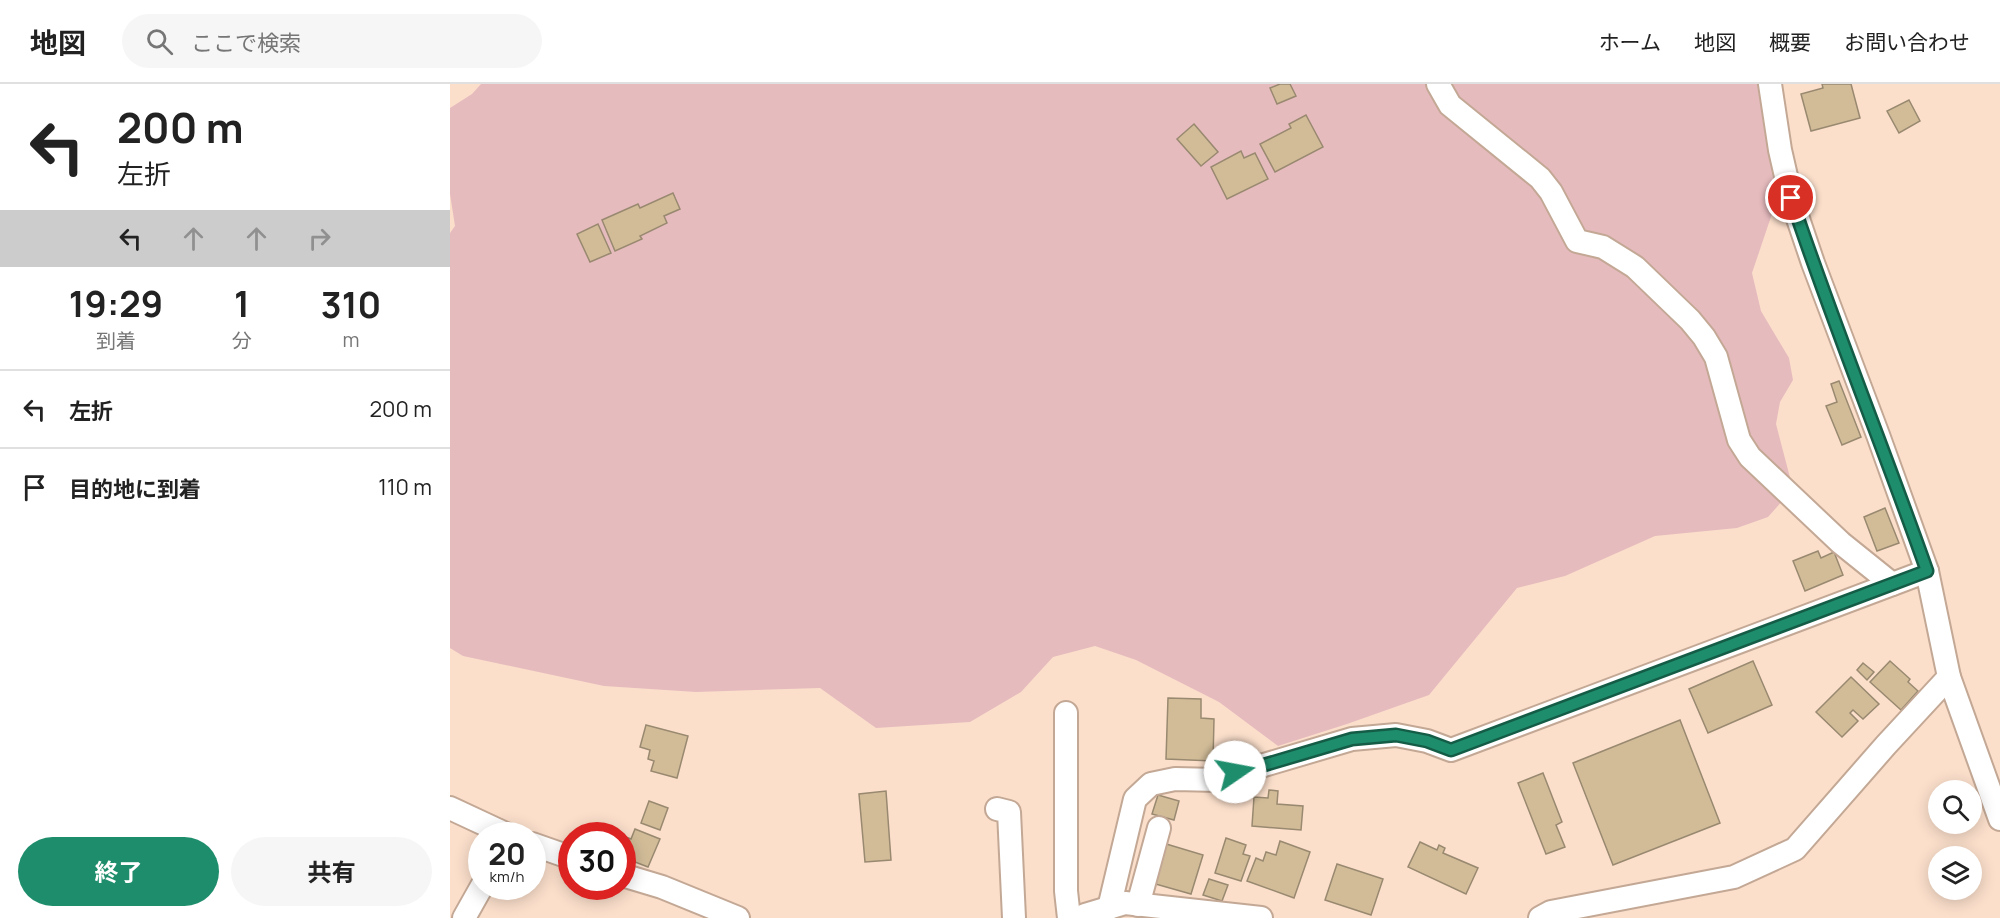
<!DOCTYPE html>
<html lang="ja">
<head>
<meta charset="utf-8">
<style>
	body { margin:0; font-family:Manrope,"Noto Sans JP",sans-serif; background:#f6f6f6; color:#222; height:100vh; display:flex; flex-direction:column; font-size:22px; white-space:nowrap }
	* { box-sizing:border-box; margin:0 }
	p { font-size:20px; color:#767676 }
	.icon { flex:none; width:33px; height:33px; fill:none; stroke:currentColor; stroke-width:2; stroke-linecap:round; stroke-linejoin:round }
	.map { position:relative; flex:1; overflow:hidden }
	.panel { display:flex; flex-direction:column; background:#fff; width:450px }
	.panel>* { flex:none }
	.top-card { background:#fff; color:#222; overflow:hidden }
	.controls { position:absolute; left:1478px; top:696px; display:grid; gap:12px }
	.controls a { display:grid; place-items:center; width:54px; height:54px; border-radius:50%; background:#fff; box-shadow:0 3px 15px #0003; font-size:30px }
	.speed { position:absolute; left:18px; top:738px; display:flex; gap:12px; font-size:30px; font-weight:700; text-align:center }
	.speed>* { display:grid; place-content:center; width:78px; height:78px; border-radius:50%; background:#fff; box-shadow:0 3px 15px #0003; line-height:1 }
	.speed small { font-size:15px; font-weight:400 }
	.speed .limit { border:9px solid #d22; background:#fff; color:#111 }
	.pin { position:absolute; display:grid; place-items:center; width:51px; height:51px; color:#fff; margin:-26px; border:3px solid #fff; border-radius:50%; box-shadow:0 2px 6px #0007 }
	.me { position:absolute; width:66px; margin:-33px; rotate:78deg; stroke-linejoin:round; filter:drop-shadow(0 0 4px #0008) }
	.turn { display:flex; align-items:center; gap:21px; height:126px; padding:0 18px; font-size:27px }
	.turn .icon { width:78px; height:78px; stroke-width:2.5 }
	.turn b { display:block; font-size:42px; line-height:51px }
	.lanes { display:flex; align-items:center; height:57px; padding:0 18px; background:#0003; justify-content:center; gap:30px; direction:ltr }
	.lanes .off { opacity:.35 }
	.eta { display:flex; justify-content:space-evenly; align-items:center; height:102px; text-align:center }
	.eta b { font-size:36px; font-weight:700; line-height:42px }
	.cta { display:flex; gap:12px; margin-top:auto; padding:12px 18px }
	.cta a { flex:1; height:69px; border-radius:36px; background:#1e8d6c; color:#fff; font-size:24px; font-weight:700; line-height:69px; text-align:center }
	.cta a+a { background:#f6f6f6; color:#222 }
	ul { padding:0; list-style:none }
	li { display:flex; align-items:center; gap:18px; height:78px; padding:0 18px; border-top:2px solid #e0e0e0 }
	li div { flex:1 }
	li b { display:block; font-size:22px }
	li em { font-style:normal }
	header { display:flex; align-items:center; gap:36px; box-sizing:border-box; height:84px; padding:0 30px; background:#fff; border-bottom:2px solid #e0e0e0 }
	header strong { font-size:28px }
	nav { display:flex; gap:33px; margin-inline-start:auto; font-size:21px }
	.search { width:420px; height:54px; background:#f6f6f6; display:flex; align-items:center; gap:15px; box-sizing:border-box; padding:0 21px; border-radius:33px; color:#767676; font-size:22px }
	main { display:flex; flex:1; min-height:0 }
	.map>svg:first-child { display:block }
	.green { fill:#e6bbbe }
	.building { fill:#d2bc98; stroke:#998970; stroke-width:1.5 }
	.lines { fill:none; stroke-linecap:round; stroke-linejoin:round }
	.minor-casing { stroke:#c3a895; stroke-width:26 }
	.minor { stroke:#fff; stroke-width:22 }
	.route-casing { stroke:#145c46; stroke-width:15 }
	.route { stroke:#1e8d6c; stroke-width:10 }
</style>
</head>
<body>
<header>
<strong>地図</strong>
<div class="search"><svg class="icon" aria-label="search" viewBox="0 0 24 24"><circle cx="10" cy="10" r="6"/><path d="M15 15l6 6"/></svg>ここで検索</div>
<nav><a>ホーム</a><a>地図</a><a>概要</a><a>お問い合わせ</a></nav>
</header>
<main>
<section class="panel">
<div class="top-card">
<div class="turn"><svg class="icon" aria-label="left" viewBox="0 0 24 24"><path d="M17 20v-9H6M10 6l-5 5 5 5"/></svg><div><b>200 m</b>左折</div></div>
<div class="lanes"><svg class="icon" aria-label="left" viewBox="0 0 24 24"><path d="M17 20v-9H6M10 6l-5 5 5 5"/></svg><svg class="icon off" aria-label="ahead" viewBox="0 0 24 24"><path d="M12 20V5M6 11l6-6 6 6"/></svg><svg class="icon off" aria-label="ahead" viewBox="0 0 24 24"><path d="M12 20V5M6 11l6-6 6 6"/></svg><svg class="icon off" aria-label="right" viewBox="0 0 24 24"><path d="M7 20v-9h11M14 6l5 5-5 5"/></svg></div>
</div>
<div class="eta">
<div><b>19:29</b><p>到着</p></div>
<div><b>1</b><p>分</p></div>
<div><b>310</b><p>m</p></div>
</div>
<ul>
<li><svg class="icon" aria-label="left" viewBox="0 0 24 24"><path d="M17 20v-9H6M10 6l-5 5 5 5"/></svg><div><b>左折</b></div><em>200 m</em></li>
<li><svg class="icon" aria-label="arrive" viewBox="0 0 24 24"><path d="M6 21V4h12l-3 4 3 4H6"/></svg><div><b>目的地に到着</b></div><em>110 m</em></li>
</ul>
<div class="cta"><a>終了</a><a>共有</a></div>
</section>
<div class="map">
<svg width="1550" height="834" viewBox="0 0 1550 834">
	<rect width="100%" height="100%" fill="#fbdfcb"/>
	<!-- green -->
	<path class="green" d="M 31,0 L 1309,0 L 1325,88 L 1325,121 L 1302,189 L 1311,227 L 1339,274 L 1343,296 L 1330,318 L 1326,340 L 1343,405 L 1318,433 L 1287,444 L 1205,452 L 1115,492 L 1067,504 L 979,611 L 897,640 L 828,662 L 769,618 L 686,576 L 645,562 L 603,573 L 571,608 L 520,638 L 426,644 L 370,604 L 246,608 L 154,602 L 13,572 L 0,564 L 0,149 L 5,142 L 0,110 L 0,24 L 22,10 Z"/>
	<!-- building -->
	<g class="building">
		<path d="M 830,0 L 840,0 L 846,12 L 827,20 L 820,4 Z"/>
		<path d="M 1372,0 L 1401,0 L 1410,34 L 1361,47 L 1351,10 L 1373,4 Z"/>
		<path d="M 1459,16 L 1470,37 L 1449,49 L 1437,27 Z"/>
		<path d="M 856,31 L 873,63 L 825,88 L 810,60 L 841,44 L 839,40 Z"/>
		<path d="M 744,40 L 768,68 L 751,82 L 727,55 Z"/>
		<path d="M 791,67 L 794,74 L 805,69 L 818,95 L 777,115 L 761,83 Z"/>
		<path d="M 223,109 L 230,125 L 214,132 L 217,139 L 190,152 L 192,155 L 165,167 L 152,136 L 188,120 L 190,124 Z"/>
		<path d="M 148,140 L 161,169 L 140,178 L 127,150 Z"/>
		<path d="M 1389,297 L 1411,353 L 1392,361 L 1376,322 L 1387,318 L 1381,300 Z"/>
		<path d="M 1435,424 L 1449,459 L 1427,467 L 1414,433 Z"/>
		<path d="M 1368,467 L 1371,474 L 1384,468 L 1393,491 L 1355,507 L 1343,477 Z"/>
		<path d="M 1303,577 L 1322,621 L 1258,649 L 1239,605 Z"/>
		<path d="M 1440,577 L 1460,595 L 1458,598 L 1468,607 L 1451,626 L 1420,598 Z"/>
		<path d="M 1413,579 L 1424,588 L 1417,596 L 1407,586 Z"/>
		<path d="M 1401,593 L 1429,620 L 1413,635 L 1403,626 L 1400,629 L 1408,637 L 1392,653 L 1366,628 Z"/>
		<path d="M 718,614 L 751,615 L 751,634 L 764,635 L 763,677 L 716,675 Z"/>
		<path d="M 1230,636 L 1270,739 L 1163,781 L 1123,679 Z"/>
		<path d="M 196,641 L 238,652 L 227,694 L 201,687 L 204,677 L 198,675 L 200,666 L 190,663 Z"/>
		<path d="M 1093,689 L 1112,738 L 1106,741 L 1115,763 L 1096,770 L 1068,699 Z"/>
		<path d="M 819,706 L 828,707 L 827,720 L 853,722 L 851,746 L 802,742 L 804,713 L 818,714 Z"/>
		<path d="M 436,707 L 441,776 L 415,778 L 409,710 Z"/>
		<path d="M 708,711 L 729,717 L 724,736 L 702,730 Z"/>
		<path d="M 199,717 L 218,724 L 210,746 L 191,739 Z"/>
		<path d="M 185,745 L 210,755 L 198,783 L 172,773 L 172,752 L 165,752 L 166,749 L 181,755 Z"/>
		<path d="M 776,754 L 796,761 L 793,770 L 800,772 L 791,797 L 765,789 Z"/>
		<path d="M 830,757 L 860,768 L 844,814 L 797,797 L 806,774 L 813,777 L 816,768 L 826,771 Z"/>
		<path d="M 970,758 L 987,766 L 989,761 L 995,764 L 993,769 L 1028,784 L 1016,810 L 958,783 Z"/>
		<path d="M 713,759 L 753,771 L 741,810 L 702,799 Z"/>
		<path d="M 887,780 L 933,795 L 921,831 L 875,816 Z"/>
		<path d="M 759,795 L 778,801 L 772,817 L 753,811 Z"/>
	</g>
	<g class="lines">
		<defs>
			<g id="minor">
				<path d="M 988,0 L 1000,21 L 1090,94 L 1101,108 L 1127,157 L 1153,163 L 1185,183 L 1240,236 L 1254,253 L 1266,273 L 1289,356 L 1300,373 L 1391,459 L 1442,500"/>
				<path d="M 1320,0 L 1330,66 L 1341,114 L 1363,179 L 1428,351 L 1477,487 L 1499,593 L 1550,735"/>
				<path d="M 616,629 L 616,807 L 619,834"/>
				<path d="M 0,724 L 60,752"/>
				<path d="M 547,725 L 559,728 L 564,834"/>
				<path d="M 82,760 L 122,774"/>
				<path d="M 172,791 L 212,803 L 288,834"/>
				<path d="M 688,821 L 709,744"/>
				<path d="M 659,824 L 685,715 L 701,700 L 725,695 L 768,696 L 785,688 L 814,681 L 902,655 L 946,651 L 977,657 L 1001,666 L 1477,487"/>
				<path d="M 14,834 L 32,802"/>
				<path d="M 632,834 L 635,831 L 675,819 L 811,834"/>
				<path d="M 1090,834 L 1101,828 L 1284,793 L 1345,765 L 1436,661 L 1499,593"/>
			</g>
		</defs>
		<!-- minor casing -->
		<use href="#minor" class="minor-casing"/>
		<!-- minor -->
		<use href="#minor" class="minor"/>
	</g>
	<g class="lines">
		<defs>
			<path id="route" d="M 785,688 L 814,681 L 902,655 L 946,651 L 977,657 L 1001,666 L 1477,487 C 1433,362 1383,240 1341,114"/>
		</defs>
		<!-- route casing -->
		<use href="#route" class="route-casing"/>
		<!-- route -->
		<use href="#route" class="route"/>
	</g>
</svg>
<div class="controls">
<a><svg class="icon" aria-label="search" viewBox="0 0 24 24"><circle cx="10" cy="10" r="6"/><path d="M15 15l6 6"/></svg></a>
<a><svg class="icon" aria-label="layers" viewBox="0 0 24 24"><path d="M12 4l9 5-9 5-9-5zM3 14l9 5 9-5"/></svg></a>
</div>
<div class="speed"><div>20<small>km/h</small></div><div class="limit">30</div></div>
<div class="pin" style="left:1341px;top:114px;background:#d93025"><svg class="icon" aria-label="arrive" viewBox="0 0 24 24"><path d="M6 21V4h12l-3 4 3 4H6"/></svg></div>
<svg class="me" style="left:785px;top:688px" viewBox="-20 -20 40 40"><circle r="19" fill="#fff"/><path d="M0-13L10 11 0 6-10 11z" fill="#1e8d6c"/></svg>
</div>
</main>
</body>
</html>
